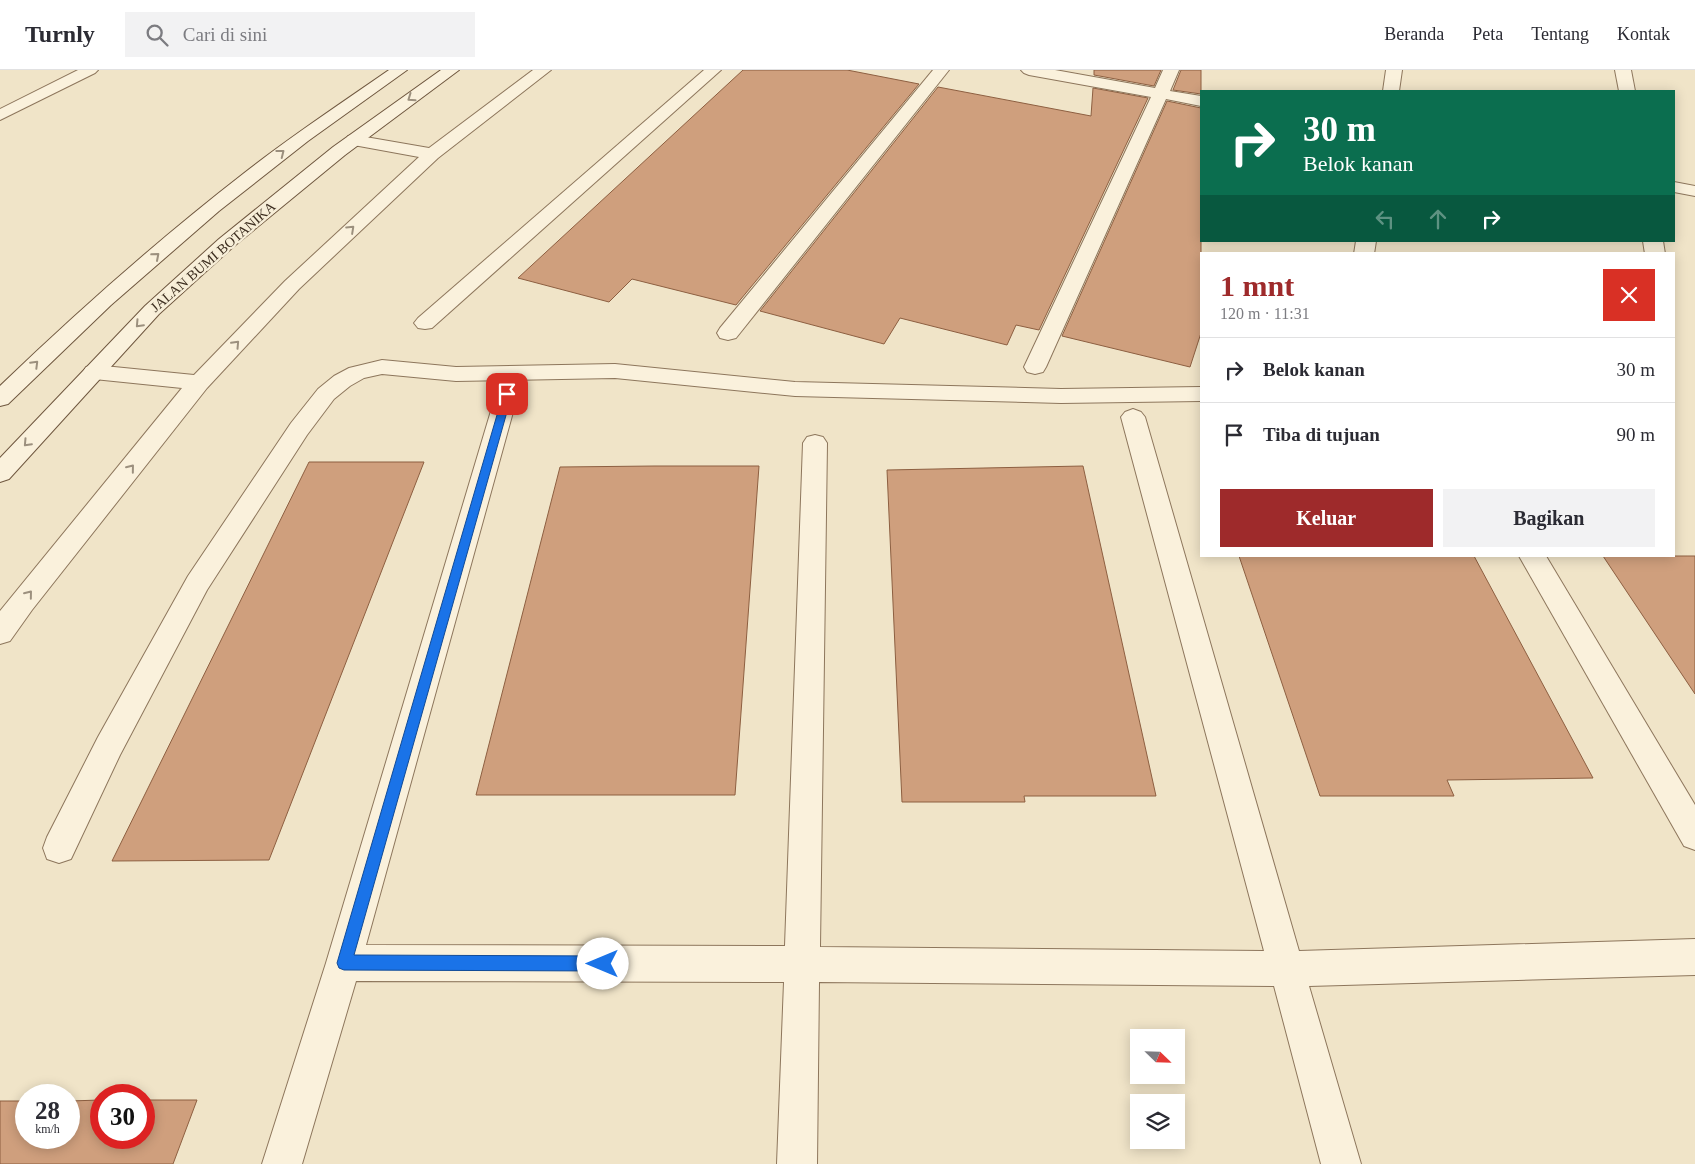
<!DOCTYPE html>
<html lang="id">
<head>
<meta charset="utf-8">
<style>
	body { margin:0; font-family:"Times New Roman",serif; background:#f2f2f3; color:#2b2b33; height:100vh; display:flex; flex-direction:column; font-size:19px; white-space:nowrap }
	* { box-sizing:border-box; margin:0 }
	p { font-size:16px; color:#7c7c81 }
	.icon { flex:none; width:28px; height:28px; fill:none; stroke:currentColor; stroke-width:2; stroke-linecap:round; stroke-linejoin:round }
	.map { position:relative; flex:1; overflow:hidden }
	.drawer { position:absolute; left:1200px; top:182px; width:475px; height:305px; display:flex; flex-direction:column; background:#fff; border-radius:0px; box-shadow:0 2px 12px #0003 }
	.drawer>* { flex:none }
	.guide { position:absolute; left:1200px; top:20px; width:475px; height:152px; border-radius:0px; box-shadow:0 2px 12px #0003; background:#0b6e4f; color:#fff; overflow:hidden }
	.needle { width:32px; rotate:113deg }
	.controls { position:absolute; left:1130px; top:959px; display:grid; gap:10px }
	.controls a { display:grid; place-items:center; width:55px; height:55px; border-radius:0px; background:#fff; box-shadow:0 2px 12px #0003; font-size:25px }
	.speed { position:absolute; left:15px; top:1014px; display:flex; gap:10px; font-size:25px; font-weight:700; text-align:center }
	.speed>* { display:grid; place-content:center; width:65px; height:65px; border-radius:50%; background:#fff; box-shadow:0 2px 12px #0003; line-height:1 }
	.speed small { font-size:12px; font-weight:400 }
	.speed .limit { border:8px solid #d22; background:#fff; color:#111 }
	.pin { position:absolute; display:grid; place-items:center; width:42px; height:42px; color:#fff; margin:-21px; border-radius:10px; box-shadow:0 2px 8px #0006 }
	.me { position:absolute; width:55px; margin:-28px; rotate:270deg; stroke-linejoin:round; filter:drop-shadow(0 0 4px #0008) }
	.turn { display:flex; align-items:center; gap:18px; height:105px; padding:0 20px; font-size:22px }
	.turn .icon { width:65px; height:65px; stroke-width:2.5 }
	.turn b { display:block; font-size:35px; line-height:42px }
	.lanes { display:flex; align-items:center; height:48px; padding:0 20px; background:#0003; justify-content:center; gap:25px; direction:ltr }
	.lanes .off { opacity:.35 }
	.round { display:grid; place-items:center; flex:none; width:52px; height:52px; border-radius:0px; background:#f2f2f3 }
	.head { display:flex; align-items:center; justify-content:space-between; height:85px; padding:0 20px }
	h1 { font-size:30px; font-weight:800; line-height:38px; color:#9e2a2b }
	.action { display:flex; gap:10px; margin-top:auto; padding:10px 20px }
	.action a { flex:1; height:58px; border-radius:0px; background:#9e2a2b; color:#fff; font-size:20px; font-weight:800; line-height:58px; text-align:center }
	.action a+a { background:#f2f2f3; color:#2b2b33 }
	ul { padding:0; list-style:none }
	li { display:flex; align-items:center; gap:15px; height:65px; padding:0 20px; border-top:1px solid #e1e1e2 }
	li div { flex:1 }
	li b { display:block; font-size:19px }
	li em { font-style:normal }
	header { display:flex; align-items:center; gap:30px; box-sizing:border-box; height:70px; padding:0 25px; background:#fff; border-bottom:1px solid #e1e1e2 }
	header strong { font-size:24px }
	nav { display:flex; gap:28px; margin-inline-start:auto; font-size:18px }
	.search { width:350px; height:45px; background:#f2f2f3; display:flex; align-items:center; gap:12px; box-sizing:border-box; padding:0 18px; border-radius:0px; color:#7c7c81; font-size:19px }
	.map>svg:first-child { display:block }
	.building { fill:#cf9f7d; stroke:#8d5f41 }
	.lines { fill:none; stroke-linecap:round; stroke-linejoin:round }
	.service-casing { stroke:#8d765c; stroke-width:2 }
	.minor-casing { stroke:#8d765c; stroke-width:2 }
	.secondary-casing { stroke:#6f573f; stroke-width:2 }
	.service { fill:#faf1dc; fill-rule:evenodd }
	.minor { fill:#faf1dc; fill-rule:evenodd }
	.secondary { fill:#faf1dc; fill-rule:evenodd }
	.oneway { stroke:#9c907e }
	.route { fill:#1a73e8; stroke:#114b97 }
	.labels { text-anchor:middle; dominant-baseline:central; stroke-width:4.5; stroke-linejoin:round; paint-order:stroke }
	.far-street-label { font-size:14px; fill:#3d2e20; stroke:#f7eed8 }
</style>
</head>
<body>
<header>
<strong>Turnly</strong>
<div class="search"><svg class="icon" aria-label="search" viewBox="0 0 24 24"><circle cx="10" cy="10" r="6"/><path d="M15 15l6 6"/></svg>Cari di sini</div>
<nav><a>Beranda</a><a>Peta</a><a>Tentang</a><a>Kontak</a></nav>
</header>
<div class="map">
<svg width="1695" height="1094" viewBox="0 0 1695 1094">
	<rect width="100%" height="100%" fill="#f0e4c8"/>
	<!-- building -->
	<g class="building">
		<path d="M 743,0 L 847,0 L 919,14 L 736,235 L 632,209 L 609,232 L 518,208 Z"/>
		<path d="M 1094,0 L 1161,0 L 1154,16 L 1094,5 Z"/>
		<path d="M 1181,0 L 1201,0 L 1201,24 L 1173,20 Z"/>
		<path d="M 938,17 L 1091,46 L 1093,18 L 1148,28 L 1039,260 L 1016,255 L 1007,275 L 900,248 L 884,274 L 760,241 Z"/>
		<path d="M 1167,31 L 1201,38 L 1201,263 L 1190,297 L 1062,266 Z"/>
		<path d="M 309,392 L 424,392 L 269,790 L 112,791 Z"/>
		<path d="M 654,396 L 759,396 L 735,725 L 476,725 L 560,397 Z"/>
		<path d="M 1083,396 L 1156,726 L 1024,726 L 1025,732 L 902,732 L 887,400 Z"/>
		<path d="M 1239,486 L 1474,486 L 1593,708 L 1447,710 L 1454,726 L 1320,726 Z"/>
		<path d="M 1603,486 L 1695,486 L 1695,624 Z"/>
		<path d="M 101,1030 L 101,1068 L 144,1068 L 144,1030 L 197,1030 L 173,1094 L 0,1094 L 0,1031 L 26,1031 L 26,1068 L 69,1068 L 69,1031 Z"/>
	</g>
	<g class="lines">
		<defs>
			<path id="service" d="M 533,0 L 551,0 L 438,88 L 299,219 L 207,318 L 32,540 L 10,571 L 0,574 L 0,541 L 182,318 L 94,309 L 86,307 L 83,302 L 86,297 L 94,295 L 194,305 L 285,211 L 419,87 L 348,74 L 346,70 L 348,66 L 354,65 L 429,78 Z"/>
			<g id="minor">
				<path d="M 78,0 L 98,0 L 95,3 L 0,50 L 0,39 Z"/>
				<path d="M 704,0 L 721,0 L 432,258 L 425,259 L 418,258 L 414,253 L 418,248 Z"/>
				<path d="M 933,0 L 949,0 L 736,268 L 728,270 L 720,268 L 717,263 L 720,258 Z"/>
				<path d="M 1021,0 L 1055,0 L 1155,18 L 1163,0 L 1179,0 L 1170,21 L 1201,26 L 1201,36 L 1166,29 L 1046,297 L 1043,302 L 1035,304 L 1027,302 L 1024,297 L 1151,27 L 1029,5 L 1024,3 Z"/>
				<path d="M 1386,0 L 1402,0 L 1399,21 L 1383,21 Z"/>
				<path d="M 1615,0 L 1631,0 L 1635,21 L 1619,21 Z"/>
				<path d="M 1674,112 L 1695,116 L 1695,126 L 1674,122 Z"/>
				<path d="M 1356,171 L 1376,171 L 1374,184 L 1354,184 Z"/>
				<path d="M 1643,171 L 1663,171 L 1665,184 L 1645,184 Z"/>
				<path d="M 382,290 L 456,297 L 615,294 L 795,312 L 1061,319 L 1201,317 L 1201,331 L 1061,333 L 795,326 L 615,308 L 456,311 L 382,304 L 364,308 L 350,316 L 334,329 L 307,365 L 207,520 L 120,685 L 71,789 L 59,793 L 47,789 L 43,778 L 47,767 L 98,667 L 188,506 L 291,353 L 318,319 L 334,306 L 349,298 Z"/>
				<path d="M 507,317 L 515,319 L 518,324 L 366,875 L 785,876 L 803,373 L 807,367 L 815,365 L 823,367 L 827,373 L 820,877 L 1264,881 L 1121,347 L 1125,342 L 1133,339 L 1141,342 L 1145,347 L 1299,881 L 1695,869 L 1695,905 L 1309,916 L 1361,1094 L 1321,1094 L 1274,916 L 819,912 L 817,1094 L 777,1094 L 784,912 L 356,911 L 302,1094 L 262,1094 L 326,893 L 496,324 L 499,319 Z"/>
				<path d="M 1519,486 L 1546,486 L 1695,735 L 1695,780 L 1684,776 Z"/>
			</g>
			<g id="secondary">
				<path d="M 389,0 L 407,0 L 308,71 L 219,141 L 111,235 L 8,334 L 0,336 L 0,316 C 78,241 158,170 243,104 C 290,67 340,34 389,0 Z"/>
				<path d="M 441,0 L 459,0 L 345,85 L 233,177 L 159,244 L 9,409 L 0,412 L 0,388 L 145,236 L 219,169 L 333,77 Z"/>
			</g>
		</defs>
		<!-- service casing -->
		<use href="#service" class="service-casing"/>
		<!-- minor casing -->
		<use href="#minor" class="minor-casing"/>
		<!-- secondary casing -->
		<use href="#secondary" class="secondary-casing"/>
		<!-- service -->
		<use href="#service" class="service"/>
		<!-- minor -->
		<use href="#minor" class="minor"/>
		<!-- secondary -->
		<use href="#secondary" class="secondary"/>
	</g>
	<!-- one-way arrows -->
	<defs><path id="oneway-chevron" d="M-2-3.5L2.5 0L-2 3.5" fill="none" stroke-width="1.6" stroke-linecap="round" stroke-linejoin="round" transform="scale(1.25)"/></defs>
	<g class="oneway">
		<use href="#oneway-chevron" transform="translate(411 28) rotate(145)"/>
		<use href="#oneway-chevron" transform="translate(281 83) rotate(-38)"/>
		<use href="#oneway-chevron" transform="translate(351 159) rotate(-43)"/>
		<use href="#oneway-chevron" transform="translate(156 186) rotate(-41)"/>
		<use href="#oneway-chevron" transform="translate(139 254) rotate(133)"/>
		<use href="#oneway-chevron" transform="translate(236 274) rotate(-47)"/>
		<use href="#oneway-chevron" transform="translate(35 294) rotate(-45)"/>
		<use href="#oneway-chevron" transform="translate(27 373) rotate(133)"/>
		<use href="#oneway-chevron" transform="translate(131 398) rotate(-51)"/>
		<use href="#oneway-chevron" transform="translate(29 524) rotate(-51)"/>
	</g>
	<!-- route -->
	<path class="route" d="M 504,321 L 511,321 L 512,324 L 354,885 L 603,886 L 608,888 L 610,894 L 608,899 L 603,901 L 344,900 L 339,898 L 337,893 Z"/>
	<g class="labels">
		<!-- far-street labels -->
		<g class="far-street-label">
			<text transform="translate(213 187) rotate(-41)">JALAN BUMI BOTANIKA</text>
		</g>
	</g>
</svg>
<div class="controls">
<a><svg class="needle" viewBox="-14 -14 28 28"><path d="M0-13l5 13h-10z" fill="#e53935"/><path d="M0 13l5-13h-10z" fill="#7c7c81"/></svg></a>
<a><svg class="icon" aria-label="layers" viewBox="0 0 24 24"><path d="M12 4l9 5-9 5-9-5zM3 14l9 5 9-5"/></svg></a>
</div>
<div class="speed"><div>28<small>km/h</small></div><div class="limit">30</div></div>
<div class="pin" style="left:507px;top:324px;background:#d93025"><svg class="icon" aria-label="arrive" viewBox="0 0 24 24"><path d="M6 21V4h12l-3 4 3 4H6"/></svg></div>
<svg class="me" style="left:603px;top:894px" viewBox="-20 -20 40 40"><circle r="19" fill="#fff"/><path d="M0-13L10 11 0 6-10 11z" fill="#1a73e8"/></svg>
<div class="guide">
<div class="turn"><svg class="icon" aria-label="right" viewBox="0 0 24 24"><path d="M7 20v-9h11M14 6l5 5-5 5"/></svg><div><b>30 m</b>Belok kanan</div></div>
<div class="lanes"><svg class="icon off" aria-label="left" viewBox="0 0 24 24"><path d="M17 20v-9H6M10 6l-5 5 5 5"/></svg><svg class="icon off" aria-label="ahead" viewBox="0 0 24 24"><path d="M12 20V5M6 11l6-6 6 6"/></svg><svg class="icon" aria-label="right" viewBox="0 0 24 24"><path d="M7 20v-9h11M14 6l5 5-5 5"/></svg></div>
</div>
<section class="drawer">
<div class="head"><div><h1>1 mnt</h1><p>120 m · 11:31</p></div><a class="round" style="background:#d93025;color:#fff"><svg class="icon" aria-label="close" viewBox="0 0 24 24"><path d="M6 6l12 12M18 6L6 18"/></svg></a></div>
<ul>
<li><svg class="icon" aria-label="right" viewBox="0 0 24 24"><path d="M7 20v-9h11M14 6l5 5-5 5"/></svg><div><b>Belok kanan</b></div><em>30 m</em></li>
<li><svg class="icon" aria-label="arrive" viewBox="0 0 24 24"><path d="M6 21V4h12l-3 4 3 4H6"/></svg><div><b>Tiba di tujuan</b></div><em>90 m</em></li>
</ul>
<div class="action"><a>Keluar</a><a>Bagikan</a></div>
</section>
</div>
</body>
</html>
